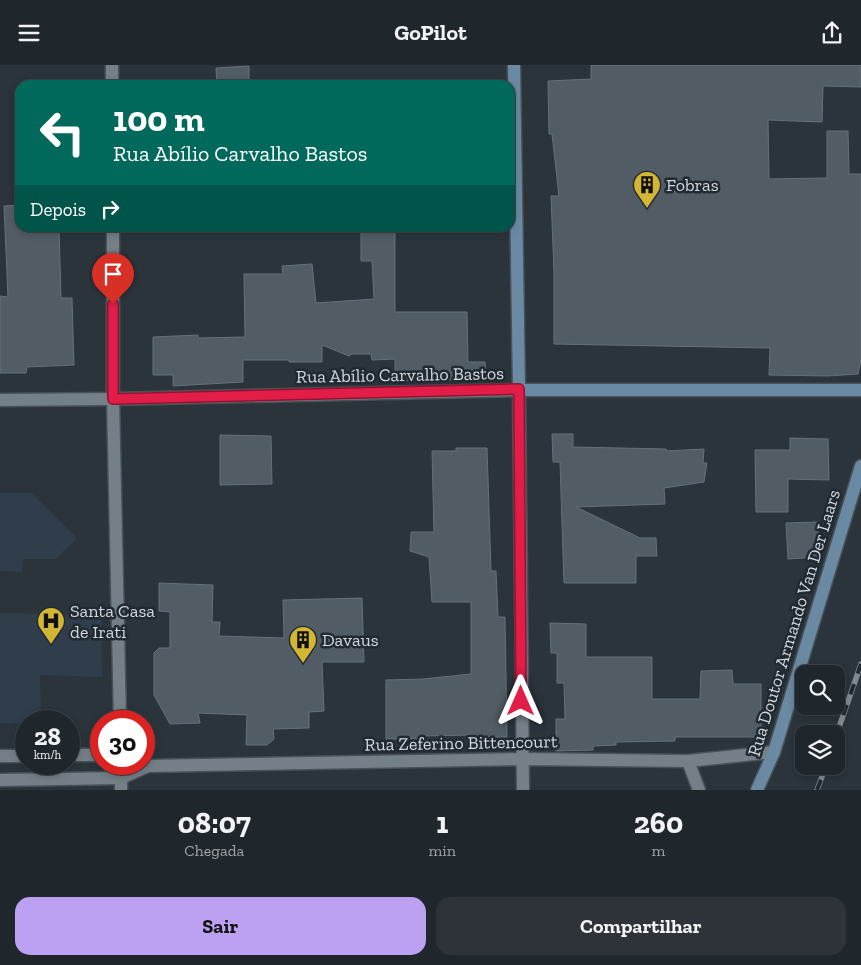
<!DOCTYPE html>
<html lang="pt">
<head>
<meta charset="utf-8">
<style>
	body { margin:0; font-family:"Zilla Slab",serif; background:#2d3338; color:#f1f3f6; height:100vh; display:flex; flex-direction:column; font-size:19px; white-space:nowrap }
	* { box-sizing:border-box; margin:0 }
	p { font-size:16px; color:#a2a5a9 }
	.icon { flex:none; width:28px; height:28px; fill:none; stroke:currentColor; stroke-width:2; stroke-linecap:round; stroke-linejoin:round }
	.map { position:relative; height:725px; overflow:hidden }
	.details { display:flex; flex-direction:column; background:#20272c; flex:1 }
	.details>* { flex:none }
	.hud { position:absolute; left:15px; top:15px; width:500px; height:152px; border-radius:15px; box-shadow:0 2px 8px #0003,0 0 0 1px #3d4448; background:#00695c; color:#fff; overflow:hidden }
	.controls { position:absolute; left:795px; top:600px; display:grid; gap:10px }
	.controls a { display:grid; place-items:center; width:50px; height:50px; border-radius:10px; background:#20272c; box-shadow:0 2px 8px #0003,0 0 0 1px #3d4448; font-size:25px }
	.speed { position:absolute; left:15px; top:645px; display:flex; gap:10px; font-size:25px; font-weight:700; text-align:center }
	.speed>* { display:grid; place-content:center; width:65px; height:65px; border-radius:50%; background:#20272c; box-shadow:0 2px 8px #0003,0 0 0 1px #3d4448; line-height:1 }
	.speed small { font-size:12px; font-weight:400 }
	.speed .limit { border:8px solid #d22; background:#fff; color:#111 }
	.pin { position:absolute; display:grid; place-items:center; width:42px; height:42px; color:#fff; margin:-51px -21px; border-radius:50% 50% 50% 0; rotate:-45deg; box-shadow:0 0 5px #0007 }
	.pin .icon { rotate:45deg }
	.me { position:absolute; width:55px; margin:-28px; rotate:0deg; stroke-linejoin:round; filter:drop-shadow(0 0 4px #0008) }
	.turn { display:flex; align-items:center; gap:18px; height:105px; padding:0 15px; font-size:22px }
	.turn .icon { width:65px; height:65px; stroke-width:2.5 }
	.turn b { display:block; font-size:35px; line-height:42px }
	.then { display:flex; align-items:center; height:48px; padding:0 15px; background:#0003; gap:10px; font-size:19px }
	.eta { display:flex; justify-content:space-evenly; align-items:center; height:85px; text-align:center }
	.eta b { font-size:30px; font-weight:800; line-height:35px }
	.primary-button { display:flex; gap:10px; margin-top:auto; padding:10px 15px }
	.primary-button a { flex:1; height:58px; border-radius:15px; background:#bca0f2; color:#111; font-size:20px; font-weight:800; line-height:58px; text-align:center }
	.primary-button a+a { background:#2d3338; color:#f1f3f6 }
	header { display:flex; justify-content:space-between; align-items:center; height:65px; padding:0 15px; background:#20272c; font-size:22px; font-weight:800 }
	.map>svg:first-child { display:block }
	.built { fill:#303d4a }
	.building { fill:#525c64; stroke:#677079 }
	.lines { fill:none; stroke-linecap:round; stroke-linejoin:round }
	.minor-casing { stroke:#495057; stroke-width:15 }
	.secondary-casing { stroke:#495057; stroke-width:15 }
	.minor { stroke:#757f87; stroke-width:12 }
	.secondary { stroke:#6a8aa3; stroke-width:12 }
	.rail-casing { stroke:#82898f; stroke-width:5.5 }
	.rail { stroke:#212a31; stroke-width:4; stroke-dasharray:11; stroke-linecap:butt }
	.route-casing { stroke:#92132f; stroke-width:12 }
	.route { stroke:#e11d48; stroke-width:9 }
	.labels { text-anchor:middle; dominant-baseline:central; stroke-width:5; stroke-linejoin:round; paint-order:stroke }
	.poi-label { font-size:18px; fill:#d4d9de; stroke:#212a31; text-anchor:start }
	.street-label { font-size:18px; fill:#d4d9de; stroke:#212a31 }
</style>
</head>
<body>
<header><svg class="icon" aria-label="menu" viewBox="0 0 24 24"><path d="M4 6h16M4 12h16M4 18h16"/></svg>GoPilot<svg class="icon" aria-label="share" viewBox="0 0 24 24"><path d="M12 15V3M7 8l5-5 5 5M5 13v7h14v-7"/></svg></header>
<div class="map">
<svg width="861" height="725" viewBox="0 0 861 725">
	<rect width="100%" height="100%" fill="#2b343b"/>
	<!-- built -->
	<g class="built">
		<path d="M 0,428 L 31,428 L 77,473 L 55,494 L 23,494 L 22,507 L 0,506 Z"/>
		<path d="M 0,548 L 101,550 L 102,612 L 40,610 L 41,656 L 26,656 L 26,659 L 0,658 Z"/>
	</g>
	<!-- building -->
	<g class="building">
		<path d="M 591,0 L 861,0 L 861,22 L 823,21 L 822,57 L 768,55 L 769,114 L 827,113 L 827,66 L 848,66 L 849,109 L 861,109 L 861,295 L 858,309 L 828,311 L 769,310 L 770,283 L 554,279 L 554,207 L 551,131 L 559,131 L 552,69 L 549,69 L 548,16 L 591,14 Z"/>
		<path d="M 249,1 L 249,20 L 217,20 L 216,3 Z"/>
		<path d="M 20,140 L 20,162 L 59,162 L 61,233 L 72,233 L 74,300 L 27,302 L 26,308 L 0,308 L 0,231 L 8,232 L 4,141 Z"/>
		<path d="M 361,162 L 395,162 L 395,247 L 467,247 L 468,297 L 485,297 L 486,314 L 395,316 L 395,294 L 372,295 L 371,289 L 352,289 L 349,291 L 322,280 L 322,297 L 289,297 L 289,295 L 243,295 L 243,317 L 173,321 L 173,310 L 153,310 L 153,272 L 198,270 L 198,273 L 245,272 L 244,209 L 283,209 L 282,201 L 312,199 L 316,238 L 374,234 L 372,196 L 361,196 Z"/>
		<path d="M 552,369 L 573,369 L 573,382 L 666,384 L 666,386 L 704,384 L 703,398 L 707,398 L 704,417 L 664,423 L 665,439 L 576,442 L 640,473 L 656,473 L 657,491 L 636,491 L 636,518 L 564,518 L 560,397 L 553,397 Z"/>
		<path d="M 220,370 L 271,371 L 272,419 L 220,420 Z"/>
		<path d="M 790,373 L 828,374 L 829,415 L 788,414 L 788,447 L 756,447 L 755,385 L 790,385 Z"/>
		<path d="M 456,383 L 487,383 L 491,506 L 496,506 L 498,552 L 505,552 L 507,672 L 472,672 L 472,670 L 424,671 L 424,674 L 386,674 L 386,615 L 423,614 L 471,609 L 471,537 L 432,537 L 429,492 L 410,486 L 411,467 L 434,467 L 432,386 L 456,386 Z"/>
		<path d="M 818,457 L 819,492 L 788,494 L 786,458 Z"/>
		<path d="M 159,518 L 213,520 L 212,557 L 220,557 L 219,571 L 284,573 L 283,535 L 362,533 L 364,597 L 322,597 L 324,646 L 309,647 L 309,663 L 273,664 L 274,674 L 267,680 L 246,680 L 247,650 L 198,648 L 200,658 L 170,659 L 154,630 L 154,588 L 159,583 L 170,583 L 170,547 L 159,546 Z"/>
		<path d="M 550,558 L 586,559 L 586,592 L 652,592 L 652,634 L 700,634 L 701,606 L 732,605 L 733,619 L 761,619 L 761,672 L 675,672 L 675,676 L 616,677 L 616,680 L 593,681 L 593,685 L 556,686 L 556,654 L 565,654 L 564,618 L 557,618 L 557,588 L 551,588 Z"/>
	</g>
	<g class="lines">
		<defs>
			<g id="minor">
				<path d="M 112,0 L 112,20"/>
				<path d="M 113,162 L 113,334 L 120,656"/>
				<path d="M 0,335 L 113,334 L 519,325 L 523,725"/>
				<path d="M 69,690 L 101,690"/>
				<path d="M 0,691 L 26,691"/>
				<path d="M 688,696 L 699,725"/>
				<path d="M 121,699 L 121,725"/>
				<path d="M 0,715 L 121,713 L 148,701 L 522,694 L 688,696 L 774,687"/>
			</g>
			<g id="secondary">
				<path d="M 514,0 L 519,325 L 861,325"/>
				<path d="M 757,725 L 774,687 L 861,401"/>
			</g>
		</defs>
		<!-- minor casing -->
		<use href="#minor" class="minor-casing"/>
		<!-- secondary casing -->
		<use href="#secondary" class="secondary-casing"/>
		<!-- minor -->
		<use href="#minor" class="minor"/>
		<!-- secondary -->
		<use href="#secondary" class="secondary"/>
		<defs>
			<g id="rail">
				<path d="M 836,671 L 861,599"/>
				<path d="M 817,725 L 826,701"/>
			</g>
		</defs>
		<!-- rail casing -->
		<use href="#rail" class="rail-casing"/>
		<!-- rail -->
		<use href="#rail" class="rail"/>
	</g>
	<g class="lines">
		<defs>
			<path id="route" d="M 113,239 L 113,334 L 519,324 L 521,636"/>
		</defs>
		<!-- route casing -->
		<use href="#route" class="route-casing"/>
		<!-- route -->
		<use href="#route" class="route"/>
	</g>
	<!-- icons -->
	<defs>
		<symbol id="building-pin" viewBox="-11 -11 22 30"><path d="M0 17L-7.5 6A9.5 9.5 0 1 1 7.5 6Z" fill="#d4b635" stroke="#212a31"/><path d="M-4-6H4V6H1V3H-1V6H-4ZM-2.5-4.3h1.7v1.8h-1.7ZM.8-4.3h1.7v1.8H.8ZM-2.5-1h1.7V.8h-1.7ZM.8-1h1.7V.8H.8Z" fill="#111"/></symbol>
		<symbol id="hospital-pin" viewBox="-11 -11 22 30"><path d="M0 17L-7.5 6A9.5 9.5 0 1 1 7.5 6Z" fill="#d4b635" stroke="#212a31"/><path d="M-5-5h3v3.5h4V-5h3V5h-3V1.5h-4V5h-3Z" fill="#111"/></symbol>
	</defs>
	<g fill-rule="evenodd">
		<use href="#building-pin" x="631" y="104" width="32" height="43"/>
		<use href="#hospital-pin" x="35" y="540" width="32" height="43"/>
		<use href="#building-pin" x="287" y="559" width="32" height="43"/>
	</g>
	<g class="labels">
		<!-- poi labels -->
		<g class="poi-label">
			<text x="666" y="120">Fobras</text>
			<text x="70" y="546">Santa Casa<tspan x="70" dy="21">de Irati</tspan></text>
			<text x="322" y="575">Davaus</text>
		</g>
		<!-- street labels -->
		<g class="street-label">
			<text transform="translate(400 310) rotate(-1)">Rua Abílio Carvalho Bastos</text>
			<text transform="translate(794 558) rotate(-73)">Rua Doutor Armando Van Der Laars</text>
			<text transform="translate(461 678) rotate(-1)">Rua Zeferino Bittencourt</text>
		</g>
	</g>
</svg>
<div class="controls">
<a><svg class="icon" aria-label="search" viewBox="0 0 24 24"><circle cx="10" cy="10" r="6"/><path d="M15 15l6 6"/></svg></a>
<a><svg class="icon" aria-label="layers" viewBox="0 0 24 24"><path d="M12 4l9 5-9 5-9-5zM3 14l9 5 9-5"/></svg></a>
</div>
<div class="speed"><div>28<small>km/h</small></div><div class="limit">30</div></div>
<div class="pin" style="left:113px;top:239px;background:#d93025"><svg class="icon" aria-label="arrive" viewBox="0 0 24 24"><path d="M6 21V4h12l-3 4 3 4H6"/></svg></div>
<svg class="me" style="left:521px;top:636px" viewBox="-20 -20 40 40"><path d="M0-17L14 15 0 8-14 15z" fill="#e11d48" stroke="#fff" stroke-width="4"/></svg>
<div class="hud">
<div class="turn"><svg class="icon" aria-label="left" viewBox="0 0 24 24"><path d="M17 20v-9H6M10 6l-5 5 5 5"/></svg><div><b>100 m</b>Rua Abílio Carvalho Bastos</div></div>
<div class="then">Depois<svg class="icon" aria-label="right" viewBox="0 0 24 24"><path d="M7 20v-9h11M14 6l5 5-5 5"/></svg></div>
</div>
</div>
<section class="details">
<div class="eta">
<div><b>08:07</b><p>Chegada</p></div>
<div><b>1</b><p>min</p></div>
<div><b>260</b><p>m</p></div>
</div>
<div class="primary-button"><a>Sair</a><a>Compartilhar</a></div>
</section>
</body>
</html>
